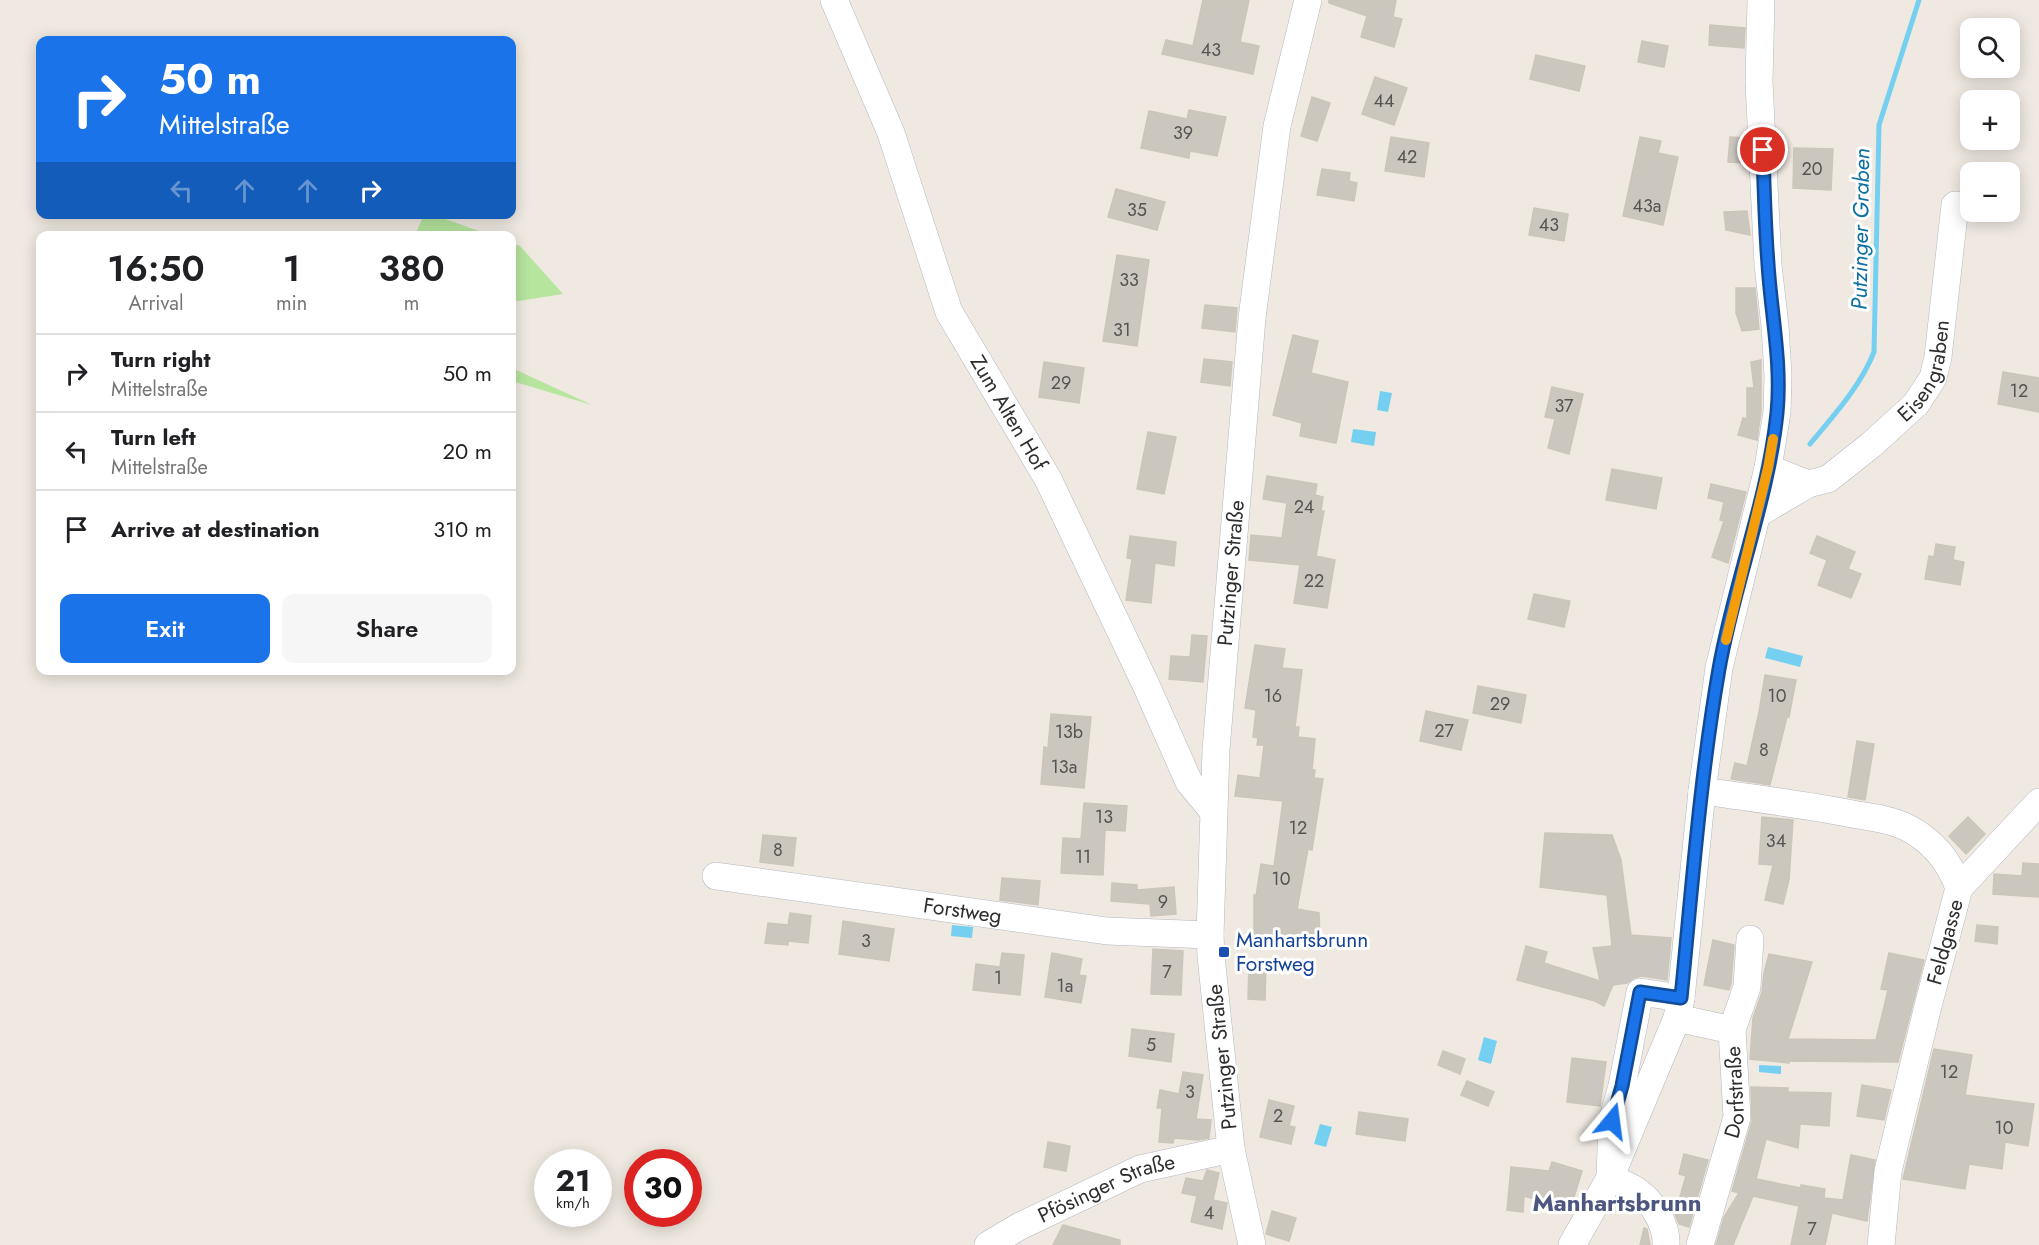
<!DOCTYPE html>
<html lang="en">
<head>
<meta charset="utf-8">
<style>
	body { margin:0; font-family:Jost,sans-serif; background:#f6f6f6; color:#202124; height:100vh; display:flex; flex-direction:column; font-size:22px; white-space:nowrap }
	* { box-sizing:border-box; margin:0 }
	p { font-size:20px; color:#757577 }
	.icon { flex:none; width:33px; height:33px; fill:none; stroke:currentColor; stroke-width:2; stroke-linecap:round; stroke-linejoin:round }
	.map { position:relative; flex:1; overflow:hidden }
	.details { position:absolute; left:36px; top:231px; width:480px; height:444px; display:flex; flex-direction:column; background:#fff; border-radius:12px; box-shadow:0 3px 15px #0003 }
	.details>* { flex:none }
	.hud { position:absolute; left:36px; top:36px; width:480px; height:183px; border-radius:12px; box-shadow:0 3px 15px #0003; background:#1a73e8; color:#fff; overflow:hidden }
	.buttons { position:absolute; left:1960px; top:18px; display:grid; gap:12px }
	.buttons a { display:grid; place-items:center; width:60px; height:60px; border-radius:12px; background:#fff; box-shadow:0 3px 15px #0003; font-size:30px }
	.speed { position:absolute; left:534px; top:1149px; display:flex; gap:12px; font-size:30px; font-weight:700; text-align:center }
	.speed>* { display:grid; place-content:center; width:78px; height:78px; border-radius:50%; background:#fff; box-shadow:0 3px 15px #0003; line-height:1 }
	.speed small { font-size:15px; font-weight:400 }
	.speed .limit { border:9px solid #d22; background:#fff; color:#111 }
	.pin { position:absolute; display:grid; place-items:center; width:51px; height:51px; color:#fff; margin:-26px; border:3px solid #fff; border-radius:50%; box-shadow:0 2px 6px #0007 }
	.me { position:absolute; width:66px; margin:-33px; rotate:16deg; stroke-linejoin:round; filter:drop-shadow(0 0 4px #0008) }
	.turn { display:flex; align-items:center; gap:21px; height:126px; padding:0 24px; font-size:27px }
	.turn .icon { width:78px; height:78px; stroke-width:2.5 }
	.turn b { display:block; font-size:42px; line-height:51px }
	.lanes { display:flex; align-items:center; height:57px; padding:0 24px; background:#0003; justify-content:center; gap:30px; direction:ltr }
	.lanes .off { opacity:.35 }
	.eta { display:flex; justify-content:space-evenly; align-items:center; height:102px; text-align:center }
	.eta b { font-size:36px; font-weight:600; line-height:42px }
	.button { display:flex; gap:12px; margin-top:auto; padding:12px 24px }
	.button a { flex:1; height:69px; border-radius:12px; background:#1a73e8; color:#fff; font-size:24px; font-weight:600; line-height:69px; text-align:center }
	.button a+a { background:#f6f6f6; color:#202124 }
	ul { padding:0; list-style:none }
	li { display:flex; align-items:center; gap:18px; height:78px; padding:0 24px; border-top:2px solid #e0e0e0 }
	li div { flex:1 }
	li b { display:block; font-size:22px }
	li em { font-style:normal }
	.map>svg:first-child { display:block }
	.green { fill:#b6e59e }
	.water { fill:#75cff0 }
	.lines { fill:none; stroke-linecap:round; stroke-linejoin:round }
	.stream { stroke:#75cff0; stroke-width:5 }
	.building { fill:#cbc7bf; stroke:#cbc5ba; stroke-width:1.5 }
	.minor-casing { stroke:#b4b7c1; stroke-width:28 }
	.minor { stroke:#fff; stroke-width:27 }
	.route-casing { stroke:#114b97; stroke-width:15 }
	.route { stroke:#1a73e8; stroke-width:10 }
	.slow { stroke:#f59e0b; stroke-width:10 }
	.transit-dot { fill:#1a4fb4; stroke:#fff; stroke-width:2 }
	.labels { text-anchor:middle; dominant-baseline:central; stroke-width:6; stroke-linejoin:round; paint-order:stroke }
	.number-label { font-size:18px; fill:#555452 }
	.street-label { font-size:21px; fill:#2e2e2e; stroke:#fff }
	.transit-label { font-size:21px; fill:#164399; stroke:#fff; text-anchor:start }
	.water-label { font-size:22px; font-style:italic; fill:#0d6fa3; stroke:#fff }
	.quarter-label { font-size:24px; font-weight:bold; fill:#4d5680; stroke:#fff }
</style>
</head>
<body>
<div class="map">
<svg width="2039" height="1245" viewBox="0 0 2039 1245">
	<rect width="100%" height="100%" fill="#efe9e1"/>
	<!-- green -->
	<g class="green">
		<path d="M 424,215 L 434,215 L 490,235 L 415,235 Z"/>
		<path d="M 512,243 L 520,246 L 563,294 L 512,302 Z"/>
		<path d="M 512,368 L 592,405 L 512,381 Z"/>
	</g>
	<!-- water -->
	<g class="water">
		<path d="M 1380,391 L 1392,393 L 1388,412 L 1377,410 Z"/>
		<path d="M 1353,429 L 1376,432 L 1374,446 L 1351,442 Z"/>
		<path d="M 1768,647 L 1803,656 L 1800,667 L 1765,658 Z"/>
		<path d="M 952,925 L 973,927 L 972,938 L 951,936 Z"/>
		<path d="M 1484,1037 L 1497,1041 L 1491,1064 L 1478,1060 Z"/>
		<path d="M 1759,1065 L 1781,1066 L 1781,1074 L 1759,1072 Z"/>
		<path d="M 1320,1124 L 1332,1127 L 1326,1147 L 1314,1144 Z"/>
	</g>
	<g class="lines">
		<!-- stream -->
		<path class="stream" d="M 1810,444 C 1834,415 1860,387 1874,352 L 1879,125 L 1919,0"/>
	</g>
	<!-- building -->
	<g class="building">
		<path d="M 1203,0 L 1249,0 L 1240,42 L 1259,46 L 1253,74 L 1162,54 L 1166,40 L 1193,46 Z"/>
		<path d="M 1329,0 L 1396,0 L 1393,17 L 1402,19 L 1394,47 L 1361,37 L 1367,16 L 1329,3 Z"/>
		<path d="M 1710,25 L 1745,28 L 1744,48 L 1709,45 Z"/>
		<path d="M 1642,41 L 1668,46 L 1664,67 L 1638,62 Z"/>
		<path d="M 1536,55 L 1585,66 L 1579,91 L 1530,79 Z"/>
		<path d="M 1375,77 L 1407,88 L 1394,125 L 1362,114 Z"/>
		<path d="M 1312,97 L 1330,103 L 1317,141 L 1301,136 Z"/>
		<path d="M 1189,110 L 1226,117 L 1217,156 L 1190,151 L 1189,158 L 1141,148 L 1149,111 L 1187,119 Z"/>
		<path d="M 1391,137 L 1429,143 L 1424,177 L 1385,171 Z"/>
		<path d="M 1640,137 L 1661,141 L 1658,153 L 1678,157 L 1663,225 L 1623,216 Z"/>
		<path d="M 1730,137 L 1746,138 L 1746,163 L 1728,162 Z"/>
		<path d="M 1794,148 L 1833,149 L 1831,190 L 1793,188 Z"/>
		<path d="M 1322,169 L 1350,173 L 1349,181 L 1357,183 L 1354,201 L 1317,195 Z"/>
		<path d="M 1116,189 L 1165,202 L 1157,230 L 1108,217 Z"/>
		<path d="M 1534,208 L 1568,214 L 1564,241 L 1529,235 Z"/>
		<path d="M 1747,211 L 1750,235 L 1726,230 L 1724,212 Z"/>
		<path d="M 1117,255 L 1149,260 L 1137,346 L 1103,341 Z"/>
		<path d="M 1736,288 L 1755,288 L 1759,329 L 1742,331 L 1736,313 Z"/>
		<path d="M 1205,305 L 1237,308 L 1235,332 L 1202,328 Z"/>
		<path d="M 1293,335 L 1318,341 L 1311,373 L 1348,382 L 1336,443 L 1300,436 L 1302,423 L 1273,415 Z"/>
		<path d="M 1204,359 L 1232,362 L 1230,386 L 1201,382 Z"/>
		<path d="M 1761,360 L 1761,411 L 1757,440 L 1738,435 L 1743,418 L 1747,419 L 1747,388 L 1754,388 L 1751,362 Z"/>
		<path d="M 1044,362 L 1084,368 L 1079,403 L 1039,397 Z"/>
		<path d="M 2003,372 L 2039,378 L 2039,412 L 1998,404 Z"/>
		<path d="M 1552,387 L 1583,394 L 1569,454 L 1548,448 L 1555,419 L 1545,417 Z"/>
		<path d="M 1148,432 L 1176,437 L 1164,494 L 1137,489 Z"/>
		<path d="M 1612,469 L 1662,478 L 1656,509 L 1606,500 Z"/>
		<path d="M 1267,476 L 1317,484 L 1315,495 L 1323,497 L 1321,511 L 1324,511 L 1316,556 L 1335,560 L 1327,608 L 1294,603 L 1300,565 L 1249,560 L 1251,535 L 1282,538 L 1287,503 L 1263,499 Z"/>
		<path d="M 1711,484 L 1746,492 L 1728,563 L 1712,557 L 1724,521 L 1720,520 L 1724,502 L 1708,498 Z"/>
		<path d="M 1130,536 L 1176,542 L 1174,566 L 1155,563 L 1151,603 L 1126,600 L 1132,559 L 1127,558 Z"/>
		<path d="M 1817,536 L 1855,552 L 1848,569 L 1861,574 L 1851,598 L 1818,585 L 1827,560 L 1810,553 Z"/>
		<path d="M 1936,544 L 1955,547 L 1953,560 L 1964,562 L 1960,585 L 1925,579 L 1929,556 L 1934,557 Z"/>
		<path d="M 1534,594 L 1570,601 L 1564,627 L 1528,619 Z"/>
		<path d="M 1192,635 L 1207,636 L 1203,682 L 1169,679 L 1171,656 L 1190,657 Z"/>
		<path d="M 1255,645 L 1285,649 L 1282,668 L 1302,670 L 1295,727 L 1299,727 L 1298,737 L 1315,739 L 1312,770 L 1315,770 L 1314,778 L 1323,779 L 1312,850 L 1308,849 L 1297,909 L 1319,913 L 1320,941 L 1272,940 L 1272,937 L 1254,936 L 1254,895 L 1256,896 L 1261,864 L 1274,866 L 1283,801 L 1235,796 L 1238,775 L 1260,778 L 1264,745 L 1257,745 L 1258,738 L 1253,737 L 1256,710 L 1245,708 Z"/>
		<path d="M 1765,675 L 1796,680 L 1789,717 L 1787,717 L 1770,785 L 1731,779 L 1735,763 L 1747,766 L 1759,712 Z"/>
		<path d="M 1478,686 L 1526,695 L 1521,723 L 1473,713 Z"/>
		<path d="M 1426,711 L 1468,720 L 1461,750 L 1420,741 Z"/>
		<path d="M 1051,714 L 1091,717 L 1084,788 L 1041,784 L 1044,747 L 1048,748 Z"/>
		<path d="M 1857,741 L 1874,744 L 1865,800 L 1848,797 Z"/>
		<path d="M 1084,803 L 1127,806 L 1125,831 L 1105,830 L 1103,875 L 1061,873 L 1063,838 L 1081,839 Z"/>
		<path d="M 1762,817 L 1793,820 L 1789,880 L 1783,904 L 1765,900 L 1773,865 L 1759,864 Z"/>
		<path d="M 1968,817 L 1985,834 L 1966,854 L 1949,836 Z"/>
		<path d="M 1545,833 L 1612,835 L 1621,860 L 1631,935 L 1671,938 L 1667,980 L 1642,976 L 1634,978 L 1627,983 L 1613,985 L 1604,1006 L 1595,1001 L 1517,980 L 1526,946 L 1547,952 L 1544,963 L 1600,981 L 1593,948 L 1612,946 L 1607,895 L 1540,887 Z"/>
		<path d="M 763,835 L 796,838 L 793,866 L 760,862 Z"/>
		<path d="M 2023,863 L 2039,864 L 2039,897 L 1993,894 L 1994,874 L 2022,876 Z"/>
		<path d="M 1002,878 L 1040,881 L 1038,905 L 1000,900 Z"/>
		<path d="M 1112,883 L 1137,885 L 1137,890 L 1174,887 L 1176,914 L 1151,916 L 1150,904 L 1111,901 Z"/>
		<path d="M 790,913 L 811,916 L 808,943 L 788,941 L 788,945 L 765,943 L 768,923 L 788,925 Z"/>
		<path d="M 843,921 L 894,929 L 889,961 L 839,954 Z"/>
		<path d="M 1977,925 L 1998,927 L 1997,944 L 1975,941 Z"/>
		<path d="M 1713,940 L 1734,945 L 1731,984 L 1729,990 L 1704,985 Z"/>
		<path d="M 1153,949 L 1183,951 L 1181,995 L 1151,994 Z"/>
		<path d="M 1002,953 L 1024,955 L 1020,995 L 973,990 L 976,964 L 1000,967 Z"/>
		<path d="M 1052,953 L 1082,959 L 1079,975 L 1086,976 L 1081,1003 L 1045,997 Z"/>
		<path d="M 1889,953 L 1924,960 L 1898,1062 L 1789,1061 L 1789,1063 L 1750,1059 L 1753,1018 L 1762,992 L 1764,973 L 1769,954 L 1812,962 L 1788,1039 L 1876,1040 L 1888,990 L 1881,989 Z"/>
		<path d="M 1249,964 L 1266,964 L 1265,1000 L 1248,999 Z"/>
		<path d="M 1132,1029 L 1174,1034 L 1171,1062 L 1129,1056 Z"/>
		<path d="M 1934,1049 L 1972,1055 L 1965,1095 L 2034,1104 L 2028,1146 L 2005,1142 L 2002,1169 L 1969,1164 L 1965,1189 L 1903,1179 Z"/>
		<path d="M 1443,1051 L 1465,1059 L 1460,1074 L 1438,1065 Z"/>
		<path d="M 1572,1058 L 1606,1062 L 1600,1106 L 1567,1102 Z"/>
		<path d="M 1183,1072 L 1203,1075 L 1196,1119 L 1211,1120 L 1209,1138 L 1198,1140 L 1174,1138 L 1173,1143 L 1159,1142 L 1162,1108 L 1157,1108 L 1160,1090 L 1179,1094 Z"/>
		<path d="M 1467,1081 L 1494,1092 L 1488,1106 L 1461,1095 Z"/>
		<path d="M 1862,1085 L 1891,1090 L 1884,1120 L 1857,1116 Z"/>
		<path d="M 1751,1087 L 1788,1088 L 1788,1092 L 1831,1093 L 1829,1126 L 1800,1124 L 1798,1148 L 1766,1139 L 1756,1179 L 1801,1188 L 1801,1185 L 1825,1189 L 1824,1198 L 1843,1200 L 1851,1155 L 1875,1160 L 1867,1221 L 1832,1213 L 1825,1245 L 1791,1245 L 1799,1206 L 1753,1196 L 1733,1245 L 1716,1245 L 1724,1217 L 1739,1193 L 1732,1191 L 1752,1121 Z"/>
		<path d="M 1269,1100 L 1294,1106 L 1289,1126 L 1295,1127 L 1291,1144 L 1260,1137 Z"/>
		<path d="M 1359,1112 L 1408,1119 L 1405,1141 L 1356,1134 Z"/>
		<path d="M 1048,1142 L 1070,1146 L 1066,1171 L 1044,1167 Z"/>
		<path d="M 1684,1154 L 1708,1160 L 1689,1227 L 1679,1224 L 1675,1214 L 1686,1176 L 1679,1174 Z"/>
		<path d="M 1552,1162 L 1582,1171 L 1570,1210 L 1524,1196 L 1523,1212 L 1507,1210 L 1511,1167 L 1549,1171 Z"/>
		<path d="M 1207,1170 L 1219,1173 L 1213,1200 L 1227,1203 L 1222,1229 L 1191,1222 L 1197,1196 L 1182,1193 L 1186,1178 L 1203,1181 Z"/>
		<path d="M 1272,1211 L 1296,1218 L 1289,1241 L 1266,1234 Z"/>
		<path d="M 1063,1225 L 1120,1240 L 1120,1245 L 1053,1245 Z"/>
		<path d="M 1644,1228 L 1647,1229 L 1650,1245 L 1640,1245 Z"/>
	</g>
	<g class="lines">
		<defs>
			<g id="minor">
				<path id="s1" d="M 834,0 L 891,133 L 949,312 L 1048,479 L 1146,685 L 1189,782 L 1213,811"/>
				<path id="s2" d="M 1768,468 L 1808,484 L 1828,479 L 1871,445 L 1916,404 L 1933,378 L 1938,357 L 1955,205"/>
				<path d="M 1757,514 L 1808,484"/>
				<path d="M 1702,791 C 1752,798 1802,804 1852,814 C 1869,817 1890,819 1906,827 C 1932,840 1949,860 1959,888 L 1928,1006 L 1888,1171 L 1881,1245"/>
				<path id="s3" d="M 716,876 L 1107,931 L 1210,935"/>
				<path d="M 1959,888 L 2039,802"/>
				<path d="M 1677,1018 L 1732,1030"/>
				<path id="s4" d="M 988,1245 L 1020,1226 L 1140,1169 L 1231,1149"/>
				<path id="s5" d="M 1252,1245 L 1231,1149 L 1211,956 L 1210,935 L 1216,750 L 1252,318 L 1277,126 L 1308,0"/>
				<path d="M 1572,1245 L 1610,1178 L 1677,1018 L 1681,998 L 1702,791 L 1719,668 L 1768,468 L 1777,412 L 1778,376 L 1775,326 L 1768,265 L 1759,82 L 1761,0"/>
				<path d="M 1666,1245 C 1667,1225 1653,1202 1637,1191 C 1629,1185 1618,1182 1610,1178 L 1612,1121 L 1622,1086 L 1640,992 L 1681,998"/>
				<path id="s6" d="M 1700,1245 L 1737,1117 L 1732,1030 L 1747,987 L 1750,939"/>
			</g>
		</defs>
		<!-- minor casing -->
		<use href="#minor" class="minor-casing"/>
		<!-- minor -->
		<use href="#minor" class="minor"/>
	</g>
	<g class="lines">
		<defs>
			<path id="route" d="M 1612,1121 L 1622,1086 L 1640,992 L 1681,998 C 1692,888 1700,778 1719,669 C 1734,583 1768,500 1777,413 C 1782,363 1771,313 1768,264 C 1765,226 1764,188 1763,150"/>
		</defs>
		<!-- route casing -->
		<use href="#route" class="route-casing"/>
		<!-- route -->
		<use href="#route" class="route"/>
		<!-- slow -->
		<path class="slow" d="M 1726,640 L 1768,468 L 1773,439"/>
	</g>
	<!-- markers -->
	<rect class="transit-dot" x="1218" y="946" width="12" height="12" rx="3"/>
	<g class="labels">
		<!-- number labels -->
		<g class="number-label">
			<text x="1211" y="50">43</text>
			<text x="1384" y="101">44</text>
			<text x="1183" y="133">39</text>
			<text x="1407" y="157">42</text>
			<text x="1812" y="169">20</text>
			<text x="1647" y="206">43a</text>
			<text x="1137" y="210">35</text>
			<text x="1549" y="225">43</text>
			<text x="1129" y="280">33</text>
			<text x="1122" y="330">31</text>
			<text x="1061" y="383">29</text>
			<text x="2019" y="391">12</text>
			<text x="1564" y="406">37</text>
			<text x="1304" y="507">24</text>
			<text x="1314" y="581">22</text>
			<text x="1273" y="696">16</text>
			<text x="1777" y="696">10</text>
			<text x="1500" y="704">29</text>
			<text x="1444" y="731">27</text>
			<text x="1069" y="732">13b</text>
			<text x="1764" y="750">8</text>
			<text x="1064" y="767">13a</text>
			<text x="1104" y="817">13</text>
			<text x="1298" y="828">12</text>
			<text x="1776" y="841">34</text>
			<text x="778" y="850">8</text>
			<text x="1083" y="857">11</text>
			<text x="1281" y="879">10</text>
			<text x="1163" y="902">9</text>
			<text x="866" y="941">3</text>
			<text x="1167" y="972">7</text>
			<text x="998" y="978">1</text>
			<text x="1065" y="986">1a</text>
			<text x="1151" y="1045">5</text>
			<text x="1949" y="1072">12</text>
			<text x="1190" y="1092">3</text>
			<text x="1278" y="1116">2</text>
			<text x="2004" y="1128">10</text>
			<text x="1209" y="1213">4</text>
			<text x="1812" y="1229">7</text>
		</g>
		<!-- street labels -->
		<g class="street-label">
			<text stroke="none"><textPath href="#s2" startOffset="214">Eisengraben</textPath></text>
			<text stroke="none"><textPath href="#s1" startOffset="450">Zum Alten Hof</textPath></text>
			<text stroke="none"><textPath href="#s5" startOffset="676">Putzinger Straße</textPath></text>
			<text stroke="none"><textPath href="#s3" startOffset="249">Forstweg</textPath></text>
			<text transform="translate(1945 942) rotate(-75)">Feldgasse</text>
			<text transform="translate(1222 1057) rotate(-96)">Putzinger Straße</text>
			<text stroke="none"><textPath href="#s6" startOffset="158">Dorfstraße</textPath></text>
			<text stroke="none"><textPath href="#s4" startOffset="132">Pfösinger Straße</textPath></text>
		</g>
		<!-- transit labels -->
		<g class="transit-label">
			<text x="1236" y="940">Manhartsbrunn<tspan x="1236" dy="24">Forstweg</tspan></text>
		</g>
		<!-- water labels -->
		<g class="water-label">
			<text transform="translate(1860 229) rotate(-89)">Putzinger Graben</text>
		</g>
		<!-- quarter labels -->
		<g class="quarter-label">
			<text x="1617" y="1202">Manhartsbrunn</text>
		</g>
	</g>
</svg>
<div class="buttons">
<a><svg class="icon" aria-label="search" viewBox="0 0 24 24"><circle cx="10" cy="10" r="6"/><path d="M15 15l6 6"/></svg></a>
<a>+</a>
<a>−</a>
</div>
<div class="speed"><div>21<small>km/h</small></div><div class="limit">30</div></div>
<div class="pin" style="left:1763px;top:150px;background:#d93025"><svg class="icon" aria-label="arrive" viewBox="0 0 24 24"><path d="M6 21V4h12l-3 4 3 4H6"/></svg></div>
<svg class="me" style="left:1612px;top:1121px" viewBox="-20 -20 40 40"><path d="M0-17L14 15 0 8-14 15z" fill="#1a73e8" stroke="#fff" stroke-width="4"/></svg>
<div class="hud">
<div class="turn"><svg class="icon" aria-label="right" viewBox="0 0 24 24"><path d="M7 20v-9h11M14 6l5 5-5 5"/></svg><div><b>50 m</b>Mittelstraße</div></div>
<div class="lanes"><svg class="icon off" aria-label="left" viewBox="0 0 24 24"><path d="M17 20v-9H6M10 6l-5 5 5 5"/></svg><svg class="icon off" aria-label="ahead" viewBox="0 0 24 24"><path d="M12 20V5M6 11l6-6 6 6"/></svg><svg class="icon off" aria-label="ahead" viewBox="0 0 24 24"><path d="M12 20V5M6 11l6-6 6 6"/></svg><svg class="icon" aria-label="right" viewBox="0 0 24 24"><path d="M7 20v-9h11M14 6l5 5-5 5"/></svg></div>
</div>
<section class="details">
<div class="eta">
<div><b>16:50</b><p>Arrival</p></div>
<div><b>1</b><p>min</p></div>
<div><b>380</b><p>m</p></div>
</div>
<ul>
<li><svg class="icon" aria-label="right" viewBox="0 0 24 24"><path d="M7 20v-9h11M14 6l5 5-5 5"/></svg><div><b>Turn right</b><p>Mittelstraße</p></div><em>50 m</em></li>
<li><svg class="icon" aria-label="left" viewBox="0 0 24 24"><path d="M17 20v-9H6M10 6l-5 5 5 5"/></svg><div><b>Turn left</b><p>Mittelstraße</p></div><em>20 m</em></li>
<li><svg class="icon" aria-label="arrive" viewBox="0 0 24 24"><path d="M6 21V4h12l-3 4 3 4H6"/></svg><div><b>Arrive at destination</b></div><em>310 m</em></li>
</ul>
<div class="button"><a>Exit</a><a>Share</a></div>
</section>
</div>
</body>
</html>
